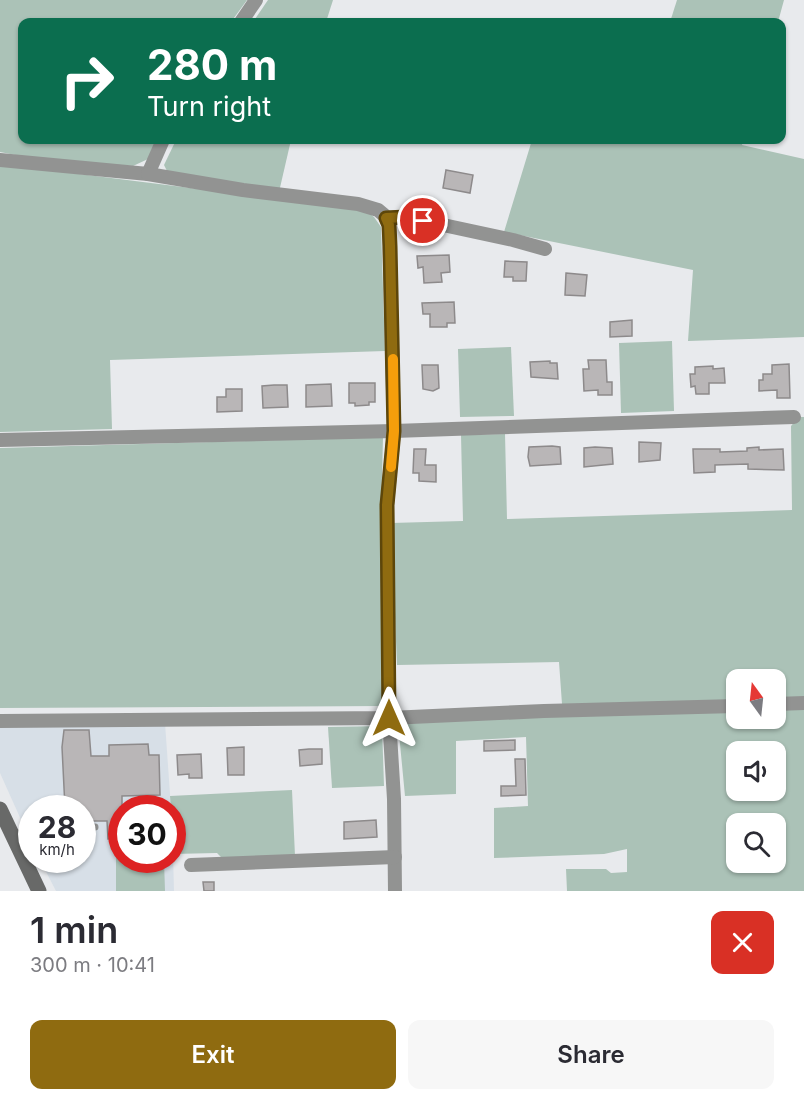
<!DOCTYPE html>
<html lang="en">
<head>
<meta charset="utf-8">
<style>
	body { margin:0; font-family:Inter,sans-serif; background:#f7f7f7; color:#2b2b33; height:100vh; display:flex; flex-direction:column; font-size:22px; white-space:nowrap }
	* { box-sizing:border-box; margin:0 }
	p { font-size:20px; color:#7c7c81 }
	.icon { flex:none; width:33px; height:33px; fill:none; stroke:currentColor; stroke-width:2; stroke-linecap:round; stroke-linejoin:round }
	.map { position:relative; height:891px; overflow:hidden }
	.details { display:flex; flex-direction:column; background:#fff; flex:1 }
	.details>* { flex:none }
	.top-card { position:absolute; left:18px; top:18px; width:768px; height:126px; border-radius:12px; box-shadow:0 2px 4px #0004; background:#0b6e4f; color:#fff; overflow:hidden }
	.needle { width:39px; rotate:345deg }
	.controls { position:absolute; left:726px; top:669px; display:grid; gap:12px }
	.controls a { display:grid; place-items:center; width:60px; height:60px; border-radius:12px; background:#fff; box-shadow:0 2px 4px #0004; font-size:30px }
	.speed { position:absolute; left:18px; top:795px; display:flex; gap:12px; font-size:30px; font-weight:700; text-align:center }
	.speed>* { display:grid; place-content:center; width:78px; height:78px; border-radius:50%; background:#fff; box-shadow:0 2px 4px #0004; line-height:1 }
	.speed small { font-size:15px; font-weight:400 }
	.speed .limit { border:9px solid #d22; background:#fff; color:#111 }
	.pin { position:absolute; display:grid; place-items:center; width:51px; height:51px; color:#fff; margin:-26px; border:3px solid #fff; border-radius:50%; box-shadow:0 2px 6px #0007 }
	.me { position:absolute; width:66px; margin:-33px; rotate:0deg; stroke-linejoin:round; filter:drop-shadow(0 0 4px #0008) }
	.turn { display:flex; align-items:center; gap:21px; height:126px; padding:0 30px; font-size:27px }
	.turn .icon { width:78px; height:78px; stroke-width:2.5 }
	.turn b { display:block; font-size:42px; line-height:51px }
	.round { display:grid; place-items:center; flex:none; width:63px; height:63px; border-radius:12px; background:#f7f7f7 }
	.head { display:flex; align-items:center; justify-content:space-between; height:102px; padding:0 30px }
	h1 { font-size:36px; font-weight:600; line-height:45px }
	.primary-button { display:flex; gap:12px; margin-top:auto; padding:12px 30px }
	.primary-button a { flex:1; height:69px; border-radius:12px; background:#8f6b10; color:#fff; font-size:24px; font-weight:600; line-height:69px; text-align:center }
	.primary-button a+a { background:#f7f7f7; color:#2b2b33 }
	.map>svg:first-child { display:block }
	.built { fill:#d7dfe7 }
	.green { fill:#abc2b7; fill-rule:evenodd }
	.building { fill:#b9b6b7; stroke:#8d8a8b; stroke-width:1.5 }
	.lines { fill:none; stroke-linecap:round; stroke-linejoin:round }
	.lane { stroke:#929392; stroke-width:7 }
	.street { stroke:#929392; stroke-width:14 }
	.secondary { stroke:#686968; stroke-width:15 }
	.route-casing { stroke:#5d460a; stroke-width:15 }
	.route { stroke:#8f6b10; stroke-width:10 }
	.slow { stroke:#f59e0b; stroke-width:10 }
</style>
</head>
<body>
<div class="map">
<svg width="804" height="891" viewBox="0 0 804 891">
	<rect width="100%" height="100%" fill="#e8eaed"/>
	<!-- built -->
	<path class="built" d="M 165,723 L 171,808 L 122,808 L 122,860 L 172,860 L 173,855 L 174,891 L 56,891 L 40,860 L 82,860 L 82,808 L 32,808 L 31,842 L 0,773 L 0,727 Z"/>
	<!-- green -->
	<g class="green">
		<path d="M 0,0 L 247,0 L 231,22 L 22,22 L 22,140 L 156,140 L 148,159 L 133,166 L 42,160 L 0,152 Z"/>
		<path d="M 268,0 L 333,0 L 326,22 L 253,22 Z"/>
		<path d="M 677,0 L 784,0 L 778,22 L 670,22 Z"/>
		<path d="M 176,140 L 291,140 L 279,192 L 169,175 L 164,165 Z"/>
		<path d="M 532,140 L 743,140 L 742,145 L 804,159 L 804,337 L 688,341 L 693,270 L 504,232 Z"/>
		<path d="M 0,164 L 365,210 L 374,217 L 381,227 L 385,351 L 110,360 L 112,429 L 0,432 Z"/>
		<path d="M 672,341 L 674,411 L 621,413 L 619,343 Z"/>
		<path d="M 511,347 L 514,416 L 460,417 L 458,349 Z"/>
		<path d="M 799,417 L 804,417 L 804,891 L 567,891 L 566,869 L 606,869 L 611,873 L 627,872 L 627,849 L 604,854 L 494,858 L 494,808 L 528,806 L 526,737 L 456,741 L 456,794 L 405,796 L 398,723 L 736,709 L 736,718 L 776,718 L 776,680 L 736,680 L 736,703 L 562,704 L 559,662 L 397,665 L 391,523 L 463,521 L 461,435 L 505,434 L 507,519 L 792,510 L 791,426 ZM 736,752 L 776,752 L 776,790 L 736,790 ZM 736,824 L 776,824 L 776,862 L 736,862 Z"/>
		<path d="M 383,437 L 381,517 L 384,706 L 0,708 L 0,448 Z"/>
		<path d="M 382,726 L 384,786 L 332,788 L 328,727 Z"/>
		<path d="M 292,790 L 295,856 L 222,858 L 217,853 L 173,854 L 172,808 L 171,808 L 170,796 Z"/>
		<path d="M 116,852 L 121,852 L 122,860 L 164,860 L 165,891 L 116,891 Z"/>
	</g>
	<!-- building -->
	<g class="building">
		<path d="M 446,170 L 473,175 L 470,193 L 443,188 Z"/>
		<path d="M 449,255 L 450,272 L 441,273 L 442,282 L 424,283 L 423,267 L 418,268 L 417,256 Z"/>
		<path d="M 505,261 L 527,262 L 526,281 L 513,281 L 513,277 L 504,277 Z"/>
		<path d="M 566,273 L 587,275 L 585,296 L 565,295 Z"/>
		<path d="M 454,302 L 455,323 L 447,323 L 447,327 L 430,327 L 430,314 L 423,314 L 422,303 Z"/>
		<path d="M 632,320 L 632,336 L 610,337 L 610,322 Z"/>
		<path d="M 588,360 L 606,360 L 607,382 L 612,382 L 612,395 L 598,395 L 598,390 L 584,391 L 583,369 L 589,369 Z"/>
		<path d="M 550,361 L 550,363 L 557,363 L 558,379 L 531,377 L 530,362 Z"/>
		<path d="M 789,364 L 790,398 L 777,398 L 777,390 L 759,391 L 759,380 L 763,380 L 763,374 L 772,374 L 772,365 Z"/>
		<path d="M 422,365 L 438,365 L 439,388 L 433,391 L 423,389 Z"/>
		<path d="M 713,366 L 713,369 L 724,368 L 725,383 L 709,383 L 709,394 L 696,394 L 695,386 L 691,387 L 690,374 L 695,374 L 695,367 Z"/>
		<path d="M 349,383 L 375,383 L 375,402 L 369,402 L 369,405 L 355,406 L 355,403 L 349,403 Z"/>
		<path d="M 331,384 L 332,406 L 306,407 L 306,385 Z"/>
		<path d="M 274,385 L 287,385 L 288,407 L 263,408 L 262,386 Z"/>
		<path d="M 226,389 L 242,389 L 242,411 L 217,412 L 217,397 L 226,397 Z"/>
		<path d="M 639,442 L 661,443 L 660,460 L 639,462 Z"/>
		<path d="M 552,446 L 560,447 L 561,464 L 530,466 L 528,457 L 529,447 Z"/>
		<path d="M 595,447 L 612,448 L 613,464 L 584,467 L 584,448 Z"/>
		<path d="M 759,447 L 759,450 L 783,449 L 784,470 L 748,469 L 748,464 L 715,465 L 715,472 L 694,473 L 693,449 L 720,449 L 720,452 L 747,451 L 747,448 Z"/>
		<path d="M 414,449 L 426,449 L 425,465 L 436,465 L 436,482 L 419,481 L 419,473 L 413,473 Z"/>
		<path d="M 64,730 L 89,730 L 91,756 L 109,756 L 109,745 L 148,744 L 149,755 L 159,755 L 160,795 L 122,796 L 122,838 L 108,839 L 107,821 L 82,821 L 82,808 L 65,808 L 62,747 Z"/>
		<path d="M 515,740 L 515,750 L 484,751 L 484,741 Z"/>
		<path d="M 244,747 L 244,775 L 228,775 L 227,748 Z"/>
		<path d="M 309,749 L 322,749 L 322,764 L 300,766 L 299,750 Z"/>
		<path d="M 201,754 L 202,778 L 189,778 L 189,774 L 178,775 L 177,755 Z"/>
		<path d="M 515,759 L 525,759 L 526,795 L 501,796 L 501,786 L 516,786 Z"/>
		<path d="M 376,820 L 377,837 L 344,839 L 344,822 Z"/>
		<path d="M 203,882 L 214,882 L 214,891 L 204,891 Z"/>
	</g>
	<g class="lines">
		<!-- lane -->
		<g class="lane">
			<path d="M 82,828 L 95,827"/>
			<path d="M 12,835 L 32,829"/>
		</g>
		<!-- street -->
		<g class="street">
			<path d="M 241,22 L 256,0"/>
			<path d="M 0,160 L 148,174 L 163,140"/>
			<path d="M 148,174 L 243,190 L 358,204 L 378,210 L 384,215 L 389,225 L 394,431 L 387,505 L 389,718 L 394,799 L 395,891"/>
			<path d="M 386,218 L 406,217 L 513,240 L 545,249"/>
			<path d="M 0,440 L 394,431 L 794,417"/>
			<path d="M 776,704 L 804,703"/>
			<path d="M 0,721 L 389,718 L 544,711 L 736,706"/>
			<path d="M 191,865 L 395,857"/>
		</g>
		<!-- secondary -->
		<path class="secondary" d="M 0,809 L 39,891"/>
	</g>
	<g class="lines">
		<defs>
			<path id="route" d="M 389,718 L 387,505 L 394,431 L 390,246 L 389,225 L 386,218 L 406,217 L 423,221"/>
		</defs>
		<!-- route casing -->
		<use href="#route" class="route-casing"/>
		<!-- route -->
		<use href="#route" class="route"/>
		<!-- slow -->
		<path class="slow" d="M 391,467 L 394,431 L 393,359"/>
	</g>
</svg>
<div class="controls">
<a><svg class="needle" viewBox="-14 -14 28 28"><path d="M0-13l5 13h-10z" fill="#e53935"/><path d="M0 13l5-13h-10z" fill="#7c7c81"/></svg></a>
<a><svg class="icon" aria-label="sound" viewBox="0 0 24 24"><path d="M4 9h4l5-4v14l-5-4H4zM17 9q2 3 0 6"/></svg></a>
<a><svg class="icon" aria-label="search" viewBox="0 0 24 24"><circle cx="10" cy="10" r="6"/><path d="M15 15l6 6"/></svg></a>
</div>
<div class="speed"><div>28<small>km/h</small></div><div class="limit">30</div></div>
<div class="pin" style="left:423px;top:221px;background:#d93025"><svg class="icon" aria-label="arrive" viewBox="0 0 24 24"><path d="M6 21V4h12l-3 4 3 4H6"/></svg></div>
<svg class="me" style="left:389px;top:718px" viewBox="-20 -20 40 40"><path d="M0-17L14 15 0 8-14 15z" fill="#8f6b10" stroke="#fff" stroke-width="4"/></svg>
<div class="top-card">
<div class="turn"><svg class="icon" aria-label="right" viewBox="0 0 24 24"><path d="M7 20v-9h11M14 6l5 5-5 5"/></svg><div><b>280 m</b>Turn right</div></div>
</div>
</div>
<section class="details">
<div class="head"><div><h1>1 min</h1><p>300 m · 10:41</p></div><a class="round" style="background:#d93025;color:#fff"><svg class="icon" aria-label="close" viewBox="0 0 24 24"><path d="M6 6l12 12M18 6L6 18"/></svg></a></div>
<div class="primary-button"><a>Exit</a><a>Share</a></div>
</section>
</body>
</html>
